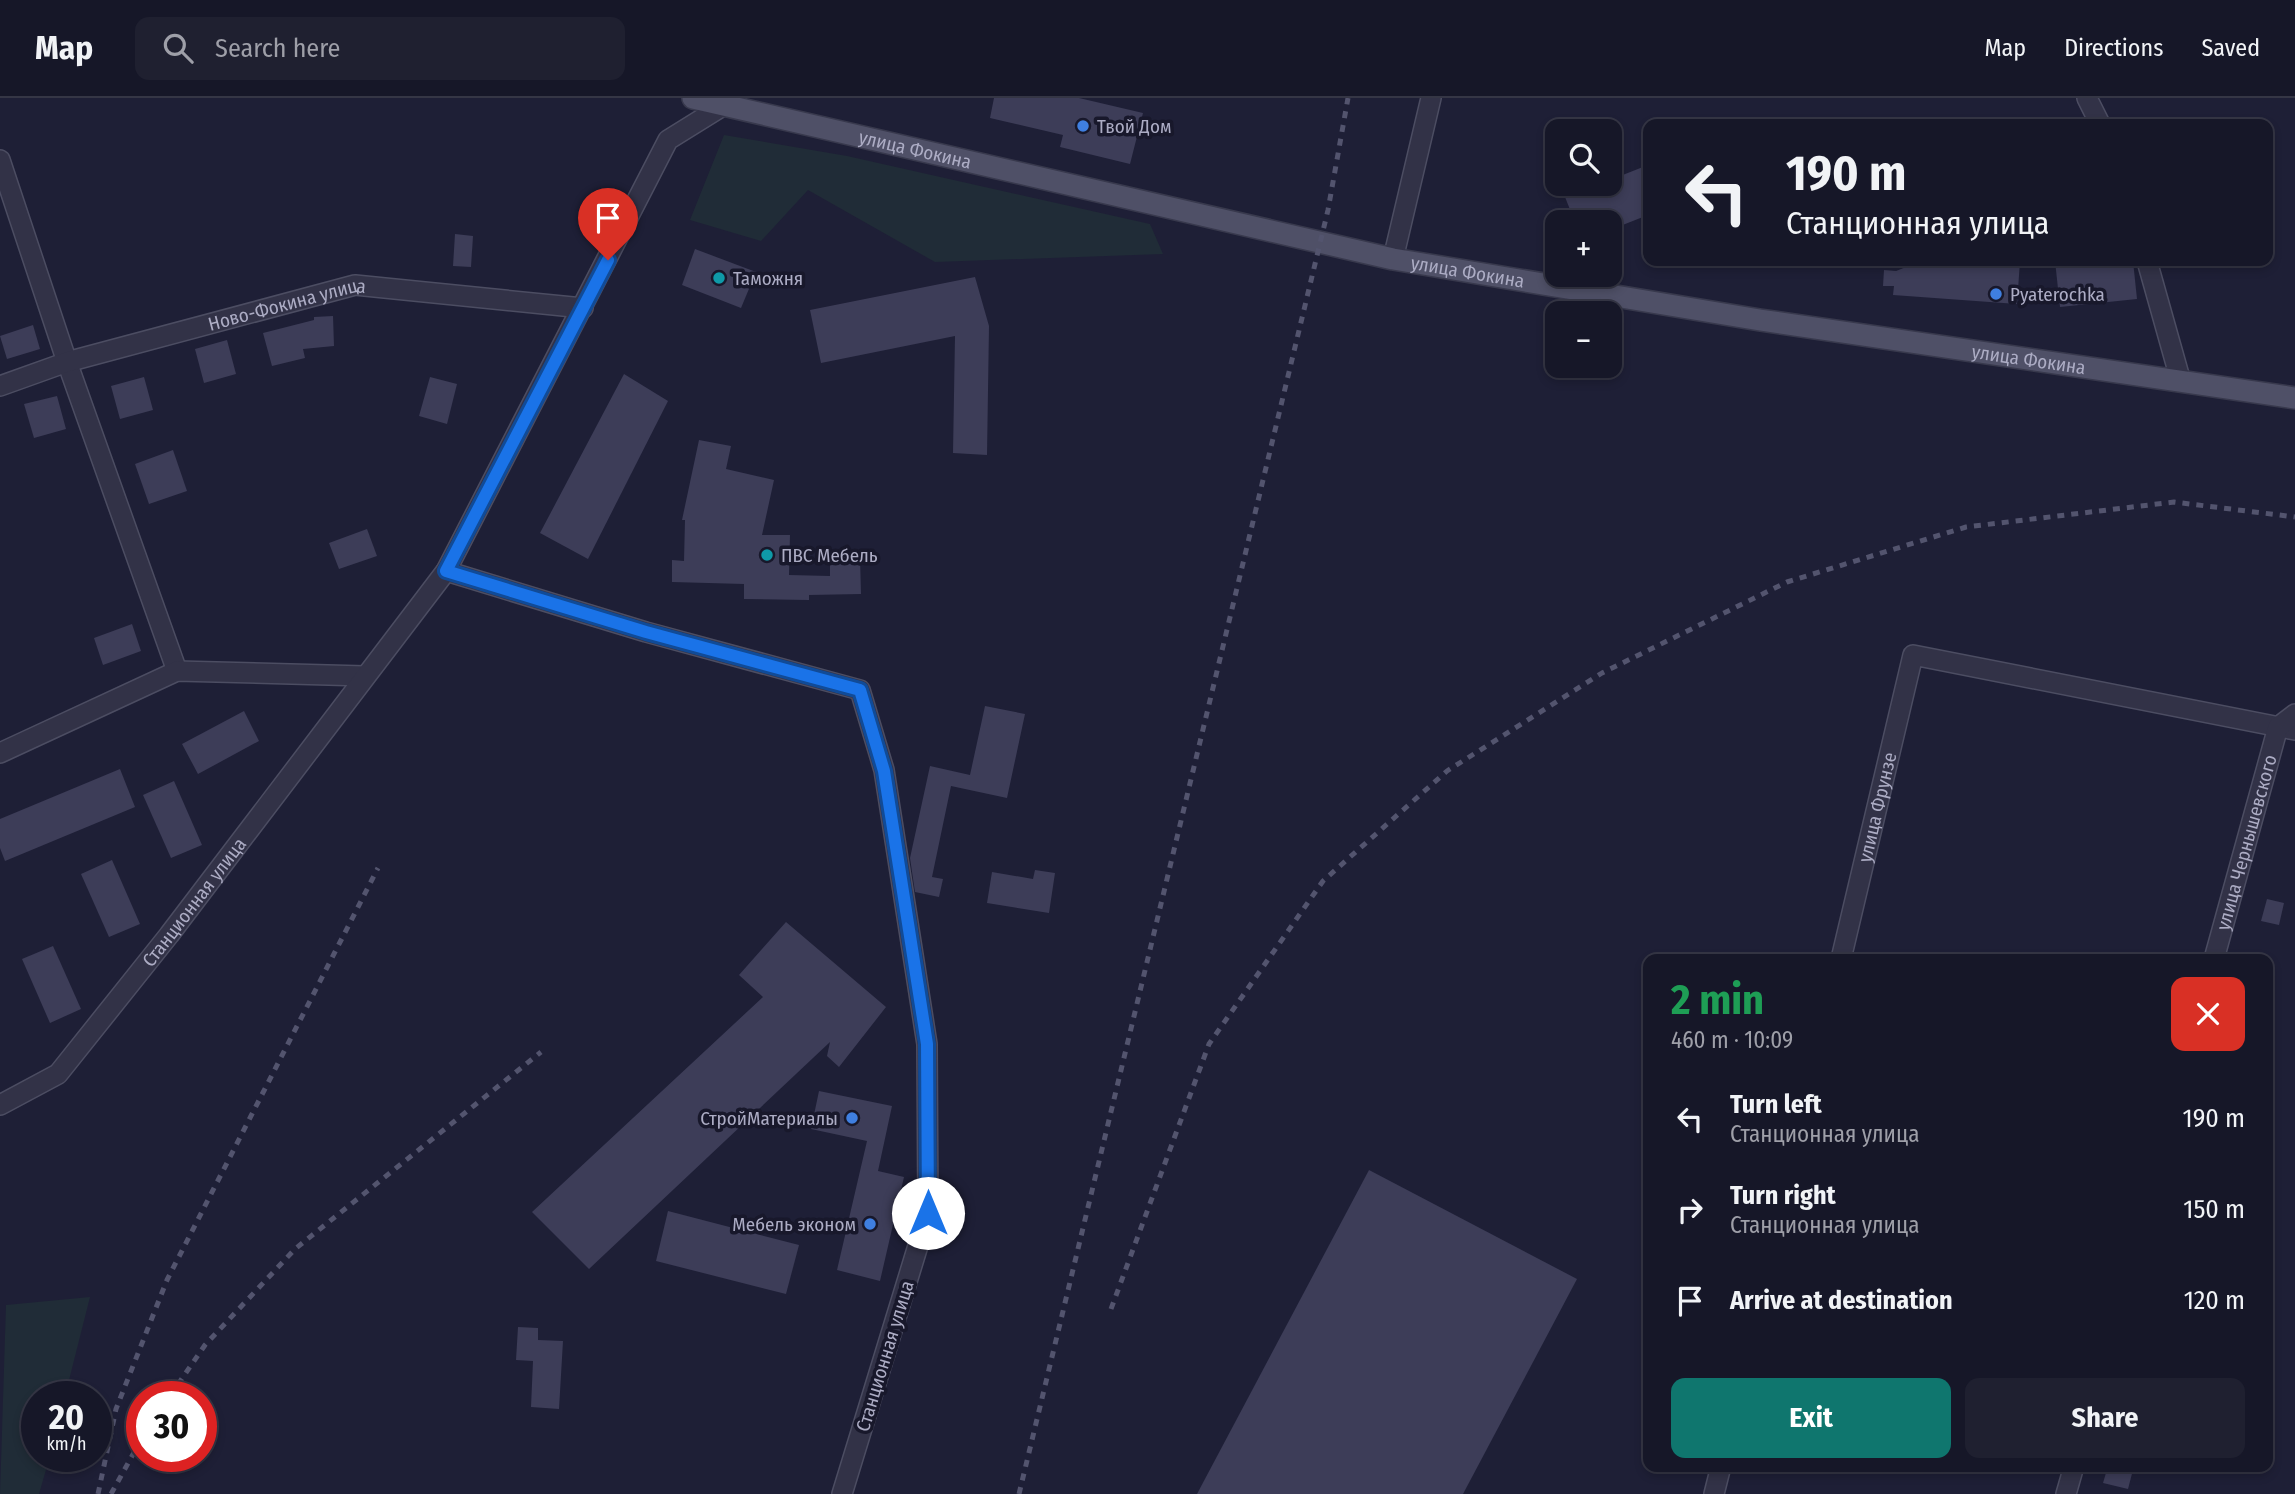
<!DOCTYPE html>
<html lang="en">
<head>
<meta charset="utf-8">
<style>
	body { margin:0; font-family:"Fira Sans Condensed",sans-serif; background:#1f2030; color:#f1f3f6; height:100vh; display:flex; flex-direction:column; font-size:26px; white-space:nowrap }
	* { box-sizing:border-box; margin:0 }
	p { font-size:23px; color:#9e9fa8 }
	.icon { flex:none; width:38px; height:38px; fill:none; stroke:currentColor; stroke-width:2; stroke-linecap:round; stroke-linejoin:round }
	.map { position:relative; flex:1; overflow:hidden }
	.panel { position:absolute; left:1643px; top:856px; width:630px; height:518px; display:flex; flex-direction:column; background:#161728; border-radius:14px; box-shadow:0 4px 10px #0003,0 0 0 2px #353645 }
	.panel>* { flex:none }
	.top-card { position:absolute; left:1643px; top:21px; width:630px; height:147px; border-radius:14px; box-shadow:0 4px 10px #0003,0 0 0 2px #353645; background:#161728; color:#f1f3f6; overflow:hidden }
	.controls { position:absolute; left:1545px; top:21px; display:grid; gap:14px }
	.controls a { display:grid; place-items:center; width:77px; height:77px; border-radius:14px; background:#161728; box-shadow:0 4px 10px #0003,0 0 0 2px #353645; font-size:35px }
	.speed { position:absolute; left:21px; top:1283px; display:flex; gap:14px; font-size:35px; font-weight:700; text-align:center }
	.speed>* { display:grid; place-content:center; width:91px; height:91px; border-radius:50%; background:#161728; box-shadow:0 4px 10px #0003,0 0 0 2px #353645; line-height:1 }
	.speed small { font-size:18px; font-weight:400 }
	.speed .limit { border:10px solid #d22; background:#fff; color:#111 }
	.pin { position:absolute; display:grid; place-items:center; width:60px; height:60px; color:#fff; margin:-72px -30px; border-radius:50% 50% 50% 0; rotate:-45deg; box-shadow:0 0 7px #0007 }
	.pin .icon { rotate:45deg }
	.me { position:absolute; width:77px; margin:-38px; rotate:0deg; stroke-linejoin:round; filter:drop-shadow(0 0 5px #0008) }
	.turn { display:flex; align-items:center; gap:24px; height:147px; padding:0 28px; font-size:32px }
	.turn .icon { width:91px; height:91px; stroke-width:2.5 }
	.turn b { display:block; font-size:49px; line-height:60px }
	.round { display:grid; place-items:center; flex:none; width:74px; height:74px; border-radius:14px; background:#1f2030 }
	.summary { display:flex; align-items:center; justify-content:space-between; height:119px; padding:0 28px }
	h1 { font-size:42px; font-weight:700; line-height:52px; color:#1e9e55 }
	.cta { display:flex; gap:14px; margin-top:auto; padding:14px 28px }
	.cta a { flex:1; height:80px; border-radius:14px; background:#0f766e; color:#fff; font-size:28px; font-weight:700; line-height:80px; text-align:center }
	.cta a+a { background:#1f2030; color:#f1f3f6 }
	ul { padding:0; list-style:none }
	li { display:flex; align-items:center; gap:21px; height:91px; padding:0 28px }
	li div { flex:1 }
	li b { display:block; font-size:26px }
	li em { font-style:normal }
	header { display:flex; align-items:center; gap:42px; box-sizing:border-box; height:98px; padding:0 35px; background:#161728; border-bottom:2px solid #353645 }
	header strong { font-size:33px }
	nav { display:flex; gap:38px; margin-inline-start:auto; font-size:24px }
	.search { width:490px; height:63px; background:#1f2030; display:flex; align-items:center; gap:18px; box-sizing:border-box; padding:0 24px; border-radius:14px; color:#9e9fa8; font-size:26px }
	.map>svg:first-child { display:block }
	.green { fill:#202c37 }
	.building { fill:#3d3d58 }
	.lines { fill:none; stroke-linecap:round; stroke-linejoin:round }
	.minor-casing { stroke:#4c4d62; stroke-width:22 }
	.major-casing { stroke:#38394d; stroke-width:24 }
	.minor { stroke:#323247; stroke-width:19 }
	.major { stroke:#4f5067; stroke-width:21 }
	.rail { stroke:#53546e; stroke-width:5; stroke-dasharray:7 7; stroke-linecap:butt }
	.route-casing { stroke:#114b97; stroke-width:18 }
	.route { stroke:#1a73e8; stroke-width:12 }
	.shop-dot { fill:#3f7fe0; stroke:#18182b; stroke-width:2.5 }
	.culture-dot { fill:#0f9aa8; stroke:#18182b; stroke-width:2.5 }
	.labels { text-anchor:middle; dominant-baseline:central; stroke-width:7; stroke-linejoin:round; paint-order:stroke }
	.poi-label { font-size:19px; fill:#acacc4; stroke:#18182b; text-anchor:start }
	.street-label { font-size:19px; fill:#acacc4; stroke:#18182b }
</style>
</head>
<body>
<header>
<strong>Map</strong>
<div class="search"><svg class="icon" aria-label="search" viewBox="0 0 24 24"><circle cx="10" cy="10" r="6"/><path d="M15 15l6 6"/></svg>Search here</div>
<nav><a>Map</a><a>Directions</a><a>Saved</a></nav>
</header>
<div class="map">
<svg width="2295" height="1396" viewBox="0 0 2295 1396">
	<rect width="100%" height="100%" fill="#1e1f36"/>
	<!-- green -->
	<g class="green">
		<path d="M 724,37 L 847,58 L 1150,126 L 1163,156 L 935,164 L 808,92 L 761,143 L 690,122 Z"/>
		<path d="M 90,1199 L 65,1298 L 37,1298 L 37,1358 L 50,1358 L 39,1396 L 0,1396 L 6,1207 Z"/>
	</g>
	<!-- building -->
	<g class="building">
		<path d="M 994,0 L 1079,0 L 1143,15 L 1130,66 L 1060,49 L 1063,37 L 990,20 Z"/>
		<path d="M 1648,67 L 1648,117 L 1610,132 L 1610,124 L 1575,124 L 1565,99 L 1599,86 L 1610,86 L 1610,82 Z"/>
		<path d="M 455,136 L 473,138 L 471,169 L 453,168 Z"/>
		<path d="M 695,151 L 756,174 L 741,210 L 682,187 Z"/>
		<path d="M 1921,163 L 2020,163 L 2017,206 L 1893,197 L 1894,188 L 1883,188 L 1884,172 L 1896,173 Z"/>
		<path d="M 2055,163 L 2133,163 L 2137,201 L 2060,209 Z"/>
		<path d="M 975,179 L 989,228 L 987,357 L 953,355 L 955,238 L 821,265 L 810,212 Z"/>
		<path d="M 333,218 L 334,248 L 303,251 L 305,260 L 272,268 L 263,235 L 314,222 L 314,219 Z"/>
		<path d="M 33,227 L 40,251 L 7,261 L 0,238 Z"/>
		<path d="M 227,242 L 236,276 L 204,285 L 195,251 Z"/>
		<path d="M 624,276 L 668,303 L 588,461 L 540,435 Z"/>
		<path d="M 144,279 L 153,312 L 120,321 L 111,288 Z"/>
		<path d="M 430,279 L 457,286 L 447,326 L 419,318 Z"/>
		<path d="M 57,298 L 66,331 L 34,340 L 24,306 Z"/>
		<path d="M 699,342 L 731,348 L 726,371 L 774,382 L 762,437 L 790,437 L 789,477 L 830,478 L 830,459 L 860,459 L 861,496 L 809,497 L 809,502 L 744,501 L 744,486 L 672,484 L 672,462 L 684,463 L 685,422 L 682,422 Z"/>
		<path d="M 173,352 L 187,393 L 149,406 L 135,366 Z"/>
		<path d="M 367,431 L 377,458 L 339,471 L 329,445 Z"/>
		<path d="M 132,526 L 141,553 L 103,567 L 94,540 Z"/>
		<path d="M 985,608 L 1025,616 L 1007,700 L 951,688 L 932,779 L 943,781 L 939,799 L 915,794 L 910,760 L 930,668 L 970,677 Z"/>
		<path d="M 244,613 L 259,643 L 198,676 L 182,646 Z"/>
		<path d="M 120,671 L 135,709 L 5,763 L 0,750 L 0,721 Z"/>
		<path d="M 174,683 L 202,747 L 171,760 L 143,697 Z"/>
		<path d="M 112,762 L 140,826 L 109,839 L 81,776 Z"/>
		<path d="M 1035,772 L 1055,775 L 1049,815 L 987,805 L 992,774 L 1033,781 Z"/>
		<path d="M 2267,801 L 2284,805 L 2279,827 L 2261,823 Z"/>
		<path d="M 786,824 L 886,909 L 839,969 L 827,958 L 830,944 L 589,1171 L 532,1114 L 763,899 L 739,877 Z"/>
		<path d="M 53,848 L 81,911 L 50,925 L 22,861 Z"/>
		<path d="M 819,993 L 892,1008 L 878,1073 L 904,1079 L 880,1183 L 837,1172 L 867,1043 L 811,1031 Z"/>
		<path d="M 1369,1072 L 1577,1181 L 1463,1396 L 1197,1396 Z"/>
		<path d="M 668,1113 L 799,1147 L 786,1196 L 656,1163 Z"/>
		<path d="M 518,1229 L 538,1230 L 538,1242 L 563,1243 L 559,1311 L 531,1309 L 533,1263 L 516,1262 Z"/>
		<path d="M 2108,1368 L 2134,1368 L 2128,1391 L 2103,1385 Z"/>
	</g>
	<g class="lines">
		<defs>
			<g id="minor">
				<path d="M 2087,0 L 2100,26"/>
				<path d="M 0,62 L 67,264 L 177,573"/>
				<path d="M 1393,161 L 1431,0"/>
				<path d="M 2147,163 L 2181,284"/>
				<path id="s1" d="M 0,288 L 67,264 L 355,187 L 583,210"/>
				<path d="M 446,473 L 646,534 L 860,592 L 884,672 L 927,946 L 928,1115 L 842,1396"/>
				<path d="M 0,655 L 177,573 L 365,578"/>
				<path id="s2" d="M 1841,861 L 1913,557 L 2295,632"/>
				<path id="s3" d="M 2214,861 L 2278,629 L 2295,616"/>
				<path id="s4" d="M 0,1007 L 58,976 L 169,837 L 446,473 L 668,42 L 726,6 L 727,0"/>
				<path d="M 1714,1396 L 1721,1368"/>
				<path d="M 2066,1396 L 2074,1368"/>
			</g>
			<g id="major">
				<path id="s5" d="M 693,0 L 1393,161 L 1760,222 L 2295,300"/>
			</g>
		</defs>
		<!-- minor casing -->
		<use href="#minor" class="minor-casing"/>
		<!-- major casing -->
		<use href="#major" class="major-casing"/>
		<!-- minor -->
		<use href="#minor" class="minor"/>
		<!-- major -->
		<use href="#major" class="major"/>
		<!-- rail -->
		<g class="rail">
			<path d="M 1111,1211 L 1209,946 L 1323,783 L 1447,673 L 1602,575 L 1787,484 L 1966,429 L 2174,404 L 2295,419"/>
			<path d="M 170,1298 L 205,1247 L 295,1151 L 541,954"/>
			<path d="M 98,1396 L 116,1311 L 167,1182 L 378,770"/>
			<path d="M 111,1396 L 142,1340"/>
			<path d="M 1019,1396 L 1328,112 L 1348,0"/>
		</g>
	</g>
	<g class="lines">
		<defs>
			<path id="route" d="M 608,162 L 446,473 L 646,534 L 860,592 L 884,673 L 927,946 L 928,1115"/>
		</defs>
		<!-- route casing -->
		<use href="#route" class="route-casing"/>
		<!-- route -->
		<use href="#route" class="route"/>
	</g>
	<!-- markers -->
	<g class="shop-dot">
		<circle cx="1083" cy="28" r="7"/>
		<circle cx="1996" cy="196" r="7"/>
		<circle cx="852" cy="1020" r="7"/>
		<circle cx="870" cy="1126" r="7"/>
	</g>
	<g class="culture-dot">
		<circle cx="719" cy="180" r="7"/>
		<circle cx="767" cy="457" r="7"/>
	</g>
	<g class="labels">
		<!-- poi labels -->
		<g class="poi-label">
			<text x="1097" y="28">Твой Дом</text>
			<text x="733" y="180">Таможня</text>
			<text x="2010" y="196">Pyaterochka</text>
			<text x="781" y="457">ПВС Мебель</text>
			<text x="838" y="1020" text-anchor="end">СтройМатериалы</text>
			<text x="856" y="1126" text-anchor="end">Мебель эконом</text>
		</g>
		<!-- street labels -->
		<g class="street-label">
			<text stroke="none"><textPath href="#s5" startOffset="228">улица Фокина</textPath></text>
			<text stroke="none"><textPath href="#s5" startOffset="794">улица Фокина</textPath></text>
			<text stroke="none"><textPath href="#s1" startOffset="299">Ново-Фокина улица</textPath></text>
			<text stroke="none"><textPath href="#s5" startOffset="1362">улица Фокина</textPath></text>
			<text stroke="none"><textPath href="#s2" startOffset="156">улица Фрунзе</textPath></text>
			<text stroke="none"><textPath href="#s3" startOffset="121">улица Чернышевского</textPath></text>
			<text stroke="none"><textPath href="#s4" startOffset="285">Станционная улица</textPath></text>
			<text transform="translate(885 1258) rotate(-73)">Станционная улица</text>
		</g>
	</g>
</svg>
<div class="controls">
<a><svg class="icon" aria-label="search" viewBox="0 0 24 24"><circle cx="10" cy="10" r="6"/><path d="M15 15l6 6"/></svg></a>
<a>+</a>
<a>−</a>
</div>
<div class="speed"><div>20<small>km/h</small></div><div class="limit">30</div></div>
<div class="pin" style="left:608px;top:162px;background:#d93025"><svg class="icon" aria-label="arrive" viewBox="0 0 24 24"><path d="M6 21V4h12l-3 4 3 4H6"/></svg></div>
<svg class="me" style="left:928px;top:1115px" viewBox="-20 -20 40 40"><circle r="19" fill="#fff"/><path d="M0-13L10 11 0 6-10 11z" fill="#1a73e8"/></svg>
<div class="top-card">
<div class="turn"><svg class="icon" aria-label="left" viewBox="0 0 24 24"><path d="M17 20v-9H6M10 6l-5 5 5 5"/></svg><div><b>190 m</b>Станционная улица</div></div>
</div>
<section class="panel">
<div class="summary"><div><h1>2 min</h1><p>460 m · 10:09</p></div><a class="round" style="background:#d93025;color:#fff"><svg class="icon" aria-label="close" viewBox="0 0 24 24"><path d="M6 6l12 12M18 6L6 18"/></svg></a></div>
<ul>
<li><svg class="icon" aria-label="left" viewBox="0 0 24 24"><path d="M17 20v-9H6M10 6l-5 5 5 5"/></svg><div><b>Turn left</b><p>Станционная улица</p></div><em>190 m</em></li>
<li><svg class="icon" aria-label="right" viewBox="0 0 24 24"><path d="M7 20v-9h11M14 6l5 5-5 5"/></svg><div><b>Turn right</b><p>Станционная улица</p></div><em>150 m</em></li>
<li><svg class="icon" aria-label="arrive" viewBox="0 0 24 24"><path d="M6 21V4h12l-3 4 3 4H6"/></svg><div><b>Arrive at destination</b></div><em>120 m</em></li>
</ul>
<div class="cta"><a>Exit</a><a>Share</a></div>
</section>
</div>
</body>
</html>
